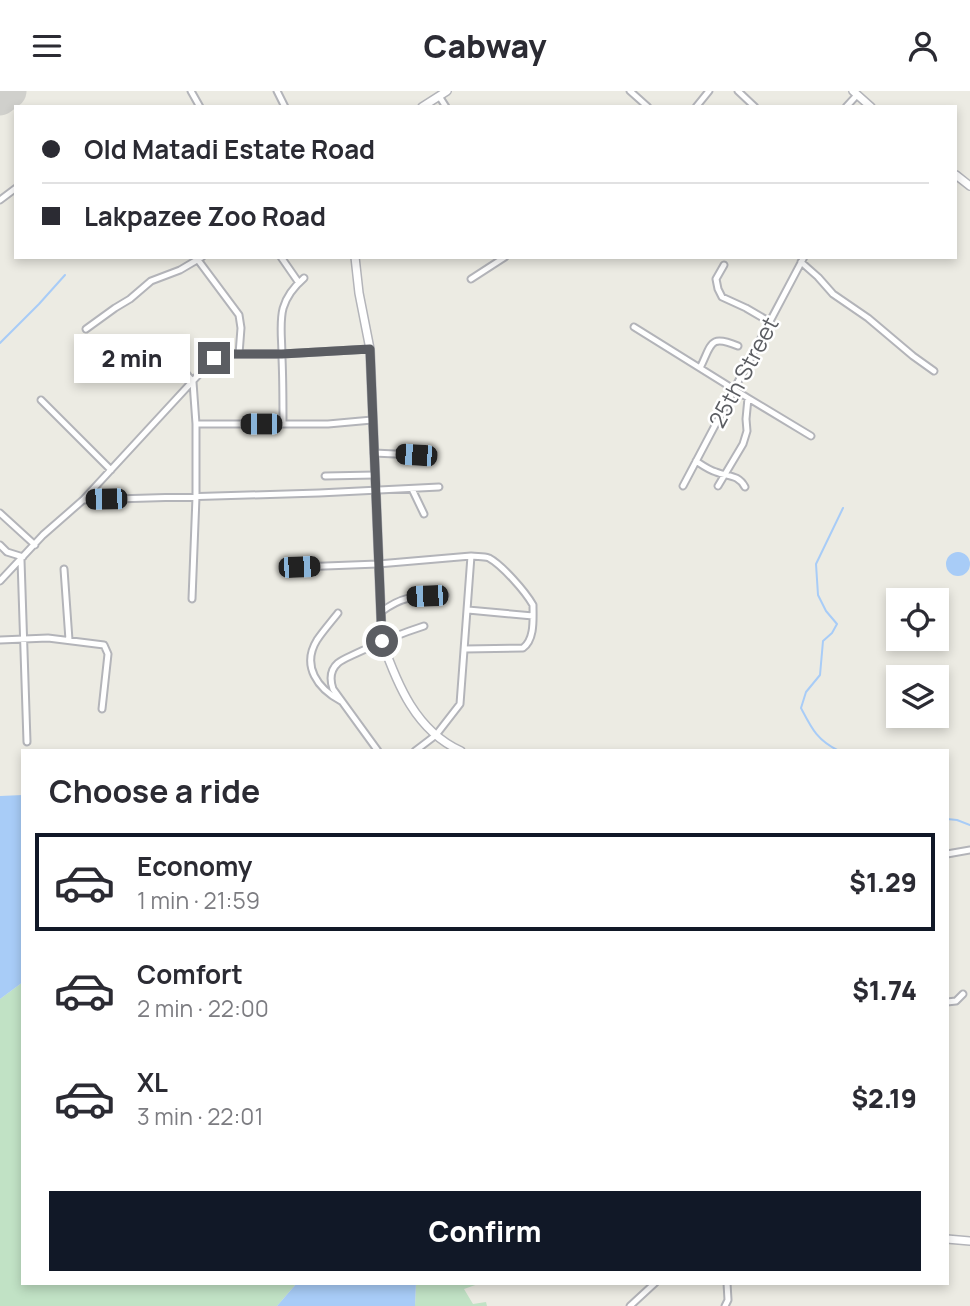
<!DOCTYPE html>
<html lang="en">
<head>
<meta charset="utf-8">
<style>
  body { margin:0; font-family:Manrope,sans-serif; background:#f2f2f3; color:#2b2b33; height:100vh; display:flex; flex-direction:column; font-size:26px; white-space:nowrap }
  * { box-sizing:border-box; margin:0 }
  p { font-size:23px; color:#7c7c81 }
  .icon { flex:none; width:38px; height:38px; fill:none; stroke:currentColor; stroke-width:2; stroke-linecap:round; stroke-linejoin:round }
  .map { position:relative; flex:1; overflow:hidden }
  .side { position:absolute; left:21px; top:658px; width:928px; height:536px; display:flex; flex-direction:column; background:#fff; border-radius:0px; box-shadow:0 4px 10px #0003 }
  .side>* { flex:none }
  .banner { position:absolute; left:14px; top:14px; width:943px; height:154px; border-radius:0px; box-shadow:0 4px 10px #0003; display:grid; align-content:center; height:154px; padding:0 28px; background:#fff }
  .tools { position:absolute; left:886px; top:497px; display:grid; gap:14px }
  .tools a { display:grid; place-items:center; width:63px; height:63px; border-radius:0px; background:#fff; box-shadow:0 4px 10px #0003; font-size:35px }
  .end { position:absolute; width:32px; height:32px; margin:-16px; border:9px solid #5b5d62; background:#fff; box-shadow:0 0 0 4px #fff }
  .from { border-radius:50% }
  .bubble { position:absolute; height:49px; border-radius:0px; background:#fff; box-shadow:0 4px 10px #0003; font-size:23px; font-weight:800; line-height:49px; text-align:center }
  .car { position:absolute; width:21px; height:42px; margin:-21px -10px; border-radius:9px; box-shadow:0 0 5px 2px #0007; background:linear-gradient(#222 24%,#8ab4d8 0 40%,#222 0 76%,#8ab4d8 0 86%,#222 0) }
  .banner b { display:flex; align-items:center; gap:24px; height:66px; font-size:26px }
  .banner b+b { border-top:2px solid #e1e1e2 }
  .banner i { width:18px; height:18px; background:#2b2b33 }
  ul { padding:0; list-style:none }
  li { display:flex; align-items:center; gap:21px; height:98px; margin:0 14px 10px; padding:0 14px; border:4px solid transparent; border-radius:0px }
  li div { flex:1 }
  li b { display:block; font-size:26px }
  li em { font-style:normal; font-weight:800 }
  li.selected { border-color:#111827 }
  li>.icon { width:63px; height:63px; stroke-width:1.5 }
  h2 { padding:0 28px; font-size:32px; line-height:84px }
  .action { display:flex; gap:14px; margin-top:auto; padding:14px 28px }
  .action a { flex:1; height:80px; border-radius:0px; background:#111827; color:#fff; font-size:28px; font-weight:800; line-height:80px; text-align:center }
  header { display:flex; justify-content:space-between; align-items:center; height:91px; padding:0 28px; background:#fff; font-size:32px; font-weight:800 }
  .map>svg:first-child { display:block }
  .green { fill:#c1e2c5 }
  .water { fill:#a8ccf7 }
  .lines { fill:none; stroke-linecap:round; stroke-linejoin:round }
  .stream { stroke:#a8ccf7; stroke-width:2 }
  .runway { stroke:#d0d0cc; stroke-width:35 }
  .minor-casing { stroke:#b3b4b9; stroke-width:9 }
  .tertiary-casing { stroke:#b3b4b9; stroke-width:10 }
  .minor { stroke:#fff; stroke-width:5 }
  .tertiary { stroke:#fff; stroke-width:7 }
  .route { stroke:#5b5d62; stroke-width:9 }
  .labels { text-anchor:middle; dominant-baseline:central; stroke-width:5; stroke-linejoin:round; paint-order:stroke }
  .street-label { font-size:23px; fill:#5b5d62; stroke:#fff }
</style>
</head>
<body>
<header><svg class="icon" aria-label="menu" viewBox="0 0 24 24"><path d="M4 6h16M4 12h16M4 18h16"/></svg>Cabway<svg class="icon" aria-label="person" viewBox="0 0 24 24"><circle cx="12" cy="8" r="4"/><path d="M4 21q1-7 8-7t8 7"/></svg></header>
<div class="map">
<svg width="970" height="1215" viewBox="0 0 970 1215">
  <rect width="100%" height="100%" fill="#ecebe3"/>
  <path class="green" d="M23,891V1192H297L277,1215H0V908Z
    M416,1192H481L464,1198L473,1213L486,1211L487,1215H415Z"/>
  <path class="water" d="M946 473a12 12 0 1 1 24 0a12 12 0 1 1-24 0Z
    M23,704V891L0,908V705Z
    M297,1192H416L415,1215H277Z"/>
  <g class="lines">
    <path class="stream" d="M0,252L39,213L65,184
      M839,660C817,649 812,638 801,617L806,601L820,584L823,550L832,542L837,533L826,520L818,504L816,473L843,417
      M947,728L957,729L970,734"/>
    <path class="runway" d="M0,7L9,0"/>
    <defs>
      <path id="minor" d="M191,0L200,16
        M277,0L285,16
        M630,0L648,16
        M738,0L755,16
        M439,5L446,16
        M696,16L709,0
        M846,16L857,4
        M0,109L16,97
        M281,166L299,192
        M198,169L239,224L241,237L239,263
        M801,171L818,186L833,203L868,227L913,265L934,280
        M724,174L716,188L718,198L722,206L746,217L770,231
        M471,188L505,166
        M634,236L748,307L811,345
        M86,238L115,217L130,208L151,190L180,179L202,166
        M165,256L193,291L196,333H328L372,329
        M700,277C712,253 709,243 738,255
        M41,309L111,379
        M283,333C283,311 283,289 282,267C282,233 274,213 304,187
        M374,362L416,364
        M696,370C702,374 709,379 716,381C728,386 738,383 745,396
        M325,385L375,384
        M683,395L804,166
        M718,395L743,353L747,340L746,328L748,307
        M412,398L424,423
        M83,409L319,402L439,396
        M0,422L35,454
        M0,454L7,461L23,466
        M21,469L27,651
        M299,476L378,473L471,465
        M64,478L69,549
        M0,490L43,444L83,409L214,267L225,263H282L370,258
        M192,508L196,406V333
        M468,519L533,525
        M381,521C403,504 418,505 445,504
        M338,522C331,531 323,540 317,549C301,575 318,598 341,610
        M0,549L48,547L104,554L108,563L102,618
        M378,660L333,598C330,589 330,579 338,572C343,568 351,565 357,562C380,551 399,543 424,535
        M415,660L436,644L460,613L471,465C477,466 483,465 489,467C502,474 525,500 533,514C533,528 535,548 523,557L465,558
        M947,763L970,759
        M947,911L956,910L963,903
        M630,1215L655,1192
        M725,1215L728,1209L727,1192"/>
      <path id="tertiary" d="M853,0L871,16
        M422,16L447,0
        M956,84L970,95
        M355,166L359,202L370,258L382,550C397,593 416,640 461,660
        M947,1148L970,1150"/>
    </defs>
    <use href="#minor" class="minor-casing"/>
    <use href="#tertiary" class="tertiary-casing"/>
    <use href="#minor" class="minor"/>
    <use href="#tertiary" class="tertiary"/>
  </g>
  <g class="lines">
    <path class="route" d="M214,267L225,263H282L370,258L382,550"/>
  </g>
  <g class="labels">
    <g class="street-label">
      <text transform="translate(743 281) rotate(-62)">25th Street</text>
    </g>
  </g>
</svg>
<div class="tools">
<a><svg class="icon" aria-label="locate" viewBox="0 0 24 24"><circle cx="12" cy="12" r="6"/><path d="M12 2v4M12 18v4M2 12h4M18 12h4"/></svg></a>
<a><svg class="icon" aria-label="layers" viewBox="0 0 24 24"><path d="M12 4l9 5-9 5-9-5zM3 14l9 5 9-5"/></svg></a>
</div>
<i class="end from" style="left:382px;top:550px"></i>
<i class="end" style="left:214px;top:267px"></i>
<div class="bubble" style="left:74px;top:243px;width:116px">2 min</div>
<i class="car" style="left:261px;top:333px;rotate:270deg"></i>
<i class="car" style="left:416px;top:364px;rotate:274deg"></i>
<i class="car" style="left:106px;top:408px;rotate:269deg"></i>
<i class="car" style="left:299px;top:476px;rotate:88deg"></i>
<i class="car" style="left:427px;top:505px;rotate:268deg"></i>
<div class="banner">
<b><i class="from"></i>Old Matadi Estate Road</b>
<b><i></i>Lakpazee Zoo Road</b>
</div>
<section class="side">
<h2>Choose a ride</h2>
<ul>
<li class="selected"><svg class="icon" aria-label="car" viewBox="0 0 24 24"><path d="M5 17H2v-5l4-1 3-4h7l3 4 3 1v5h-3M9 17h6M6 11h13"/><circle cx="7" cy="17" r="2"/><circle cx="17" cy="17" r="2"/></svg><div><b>Economy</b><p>1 min · 21:59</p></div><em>$1.29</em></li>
<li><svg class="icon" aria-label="car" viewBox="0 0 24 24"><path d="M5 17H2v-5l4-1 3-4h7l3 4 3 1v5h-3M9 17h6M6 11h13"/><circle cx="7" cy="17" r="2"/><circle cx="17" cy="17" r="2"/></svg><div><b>Comfort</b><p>2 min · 22:00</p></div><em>$1.74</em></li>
<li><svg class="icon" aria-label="car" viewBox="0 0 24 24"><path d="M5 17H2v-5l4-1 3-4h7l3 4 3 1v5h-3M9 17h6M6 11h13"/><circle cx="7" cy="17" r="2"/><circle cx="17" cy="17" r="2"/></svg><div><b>XL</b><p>3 min · 22:01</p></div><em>$2.19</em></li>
</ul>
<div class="action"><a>Confirm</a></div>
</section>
</div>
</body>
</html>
